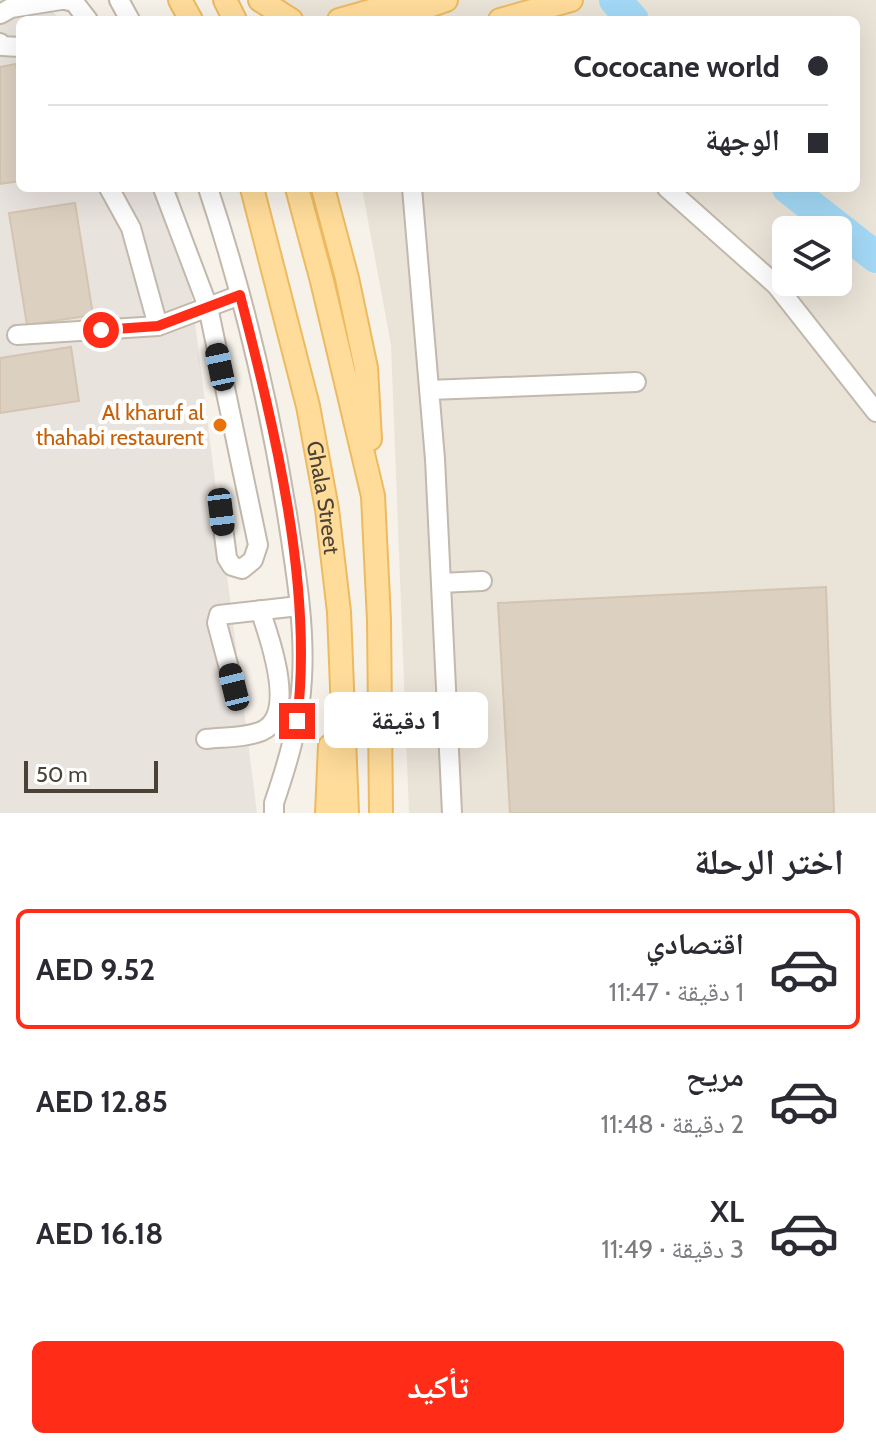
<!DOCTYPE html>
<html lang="ar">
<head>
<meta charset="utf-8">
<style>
  body { margin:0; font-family:Cabin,"Noto Naskh Arabic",sans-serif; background:#f7f7f7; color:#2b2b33; direction:rtl; height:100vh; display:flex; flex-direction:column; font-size:30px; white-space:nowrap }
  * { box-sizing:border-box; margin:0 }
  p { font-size:26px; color:#7c7c81 }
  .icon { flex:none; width:44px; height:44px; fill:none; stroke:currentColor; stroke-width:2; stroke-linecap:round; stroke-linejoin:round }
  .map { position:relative; height:813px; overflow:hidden; direction:ltr }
  .panel { display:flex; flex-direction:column; background:#fff; flex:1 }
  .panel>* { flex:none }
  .guide { position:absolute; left:16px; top:16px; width:844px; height:176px; border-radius:12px; box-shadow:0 8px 32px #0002; direction:rtl; display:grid; align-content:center; height:176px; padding:0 32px; background:#fff }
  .fabs { position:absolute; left:772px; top:216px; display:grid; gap:16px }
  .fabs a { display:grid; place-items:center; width:80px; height:80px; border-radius:12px; background:#fff; box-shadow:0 8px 32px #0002; font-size:40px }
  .scale { position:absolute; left:24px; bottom:20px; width:134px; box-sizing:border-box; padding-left:8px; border:4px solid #4b4237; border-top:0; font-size:22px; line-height:28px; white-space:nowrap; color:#4b4237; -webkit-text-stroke:6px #fff; paint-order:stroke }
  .end { position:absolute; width:36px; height:36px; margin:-18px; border:10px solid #ff2d18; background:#fff; box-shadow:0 0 0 4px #fff }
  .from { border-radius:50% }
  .bubble { position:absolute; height:56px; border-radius:12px; background:#fff; box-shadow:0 8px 32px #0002; font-size:26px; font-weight:800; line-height:56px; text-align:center; direction:rtl }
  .car { position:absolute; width:24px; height:48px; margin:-24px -12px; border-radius:10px; box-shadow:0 0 6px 2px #0007; background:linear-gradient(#222 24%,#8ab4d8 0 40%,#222 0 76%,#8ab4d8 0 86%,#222 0) }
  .guide b { display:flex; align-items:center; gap:28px; height:76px; font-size:30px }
  .guide b+b { border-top:2px solid #e1e1e2 }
  .guide i { width:20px; height:20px; background:#2b2b33 }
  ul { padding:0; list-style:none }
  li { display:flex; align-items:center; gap:24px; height:120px; margin:0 16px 12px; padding:0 16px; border:4px solid transparent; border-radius:12px }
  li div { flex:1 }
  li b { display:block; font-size:30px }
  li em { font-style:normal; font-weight:800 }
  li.active { border-color:#ff2d18 }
  li>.icon { width:72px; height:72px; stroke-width:1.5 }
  h2 { padding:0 32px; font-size:36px; line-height:96px }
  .action { display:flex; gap:16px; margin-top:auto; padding:16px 32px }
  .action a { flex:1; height:92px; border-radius:12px; background:#ff2d18; color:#fff; font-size:32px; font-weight:800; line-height:92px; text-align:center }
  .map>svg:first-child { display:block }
  .residential { fill:#eae3d8; fill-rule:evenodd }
  .industrial { fill:#e9e3de }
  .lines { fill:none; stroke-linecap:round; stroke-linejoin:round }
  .river { stroke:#a3d9f6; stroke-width:32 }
  .building { fill:#dcd0c1; stroke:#d4c4b1; stroke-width:2 }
  .minor-casing { stroke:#c2b9ac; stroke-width:22 }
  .major-casing { stroke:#edba61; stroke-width:26 }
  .minor { stroke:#fff; stroke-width:18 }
  .major { stroke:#ffdc9a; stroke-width:22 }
  .route { stroke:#ff2d18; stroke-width:10 }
  .food-dot { fill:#e8710a; stroke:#fff; stroke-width:3 }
  .labels { text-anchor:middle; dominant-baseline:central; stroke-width:8; stroke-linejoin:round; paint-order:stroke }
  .food-label { font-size:22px; fill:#c56008; stroke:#fff; text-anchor:end }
  .street-label { font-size:22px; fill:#4b4237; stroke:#fff }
</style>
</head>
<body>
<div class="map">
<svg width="876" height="813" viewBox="0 0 876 813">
  <rect width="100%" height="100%" fill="#f6f2ea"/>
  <path class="residential" d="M275,0H876V813H409L391,345L362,188H856V20H285ZM786,230H838V282H786Z"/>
  <path class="industrial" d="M0,0H44L60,20H20V188H178L257,813H0Z"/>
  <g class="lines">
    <path class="river" d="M615,0L633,20
      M788,188L876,257"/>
  </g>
  <path class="building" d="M16,64L20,86V181L0,184V67Z
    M75,203L93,315L27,325L9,213Z
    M71,347L79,401L0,413V358Z
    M826,587L834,813H510L498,603Z"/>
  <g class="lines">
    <defs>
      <path id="minor" d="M65,0L74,2L88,20
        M119,0L130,20
        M0,14L11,8L61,0
        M0,43L2,46L20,47
        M109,188L131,228L158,326
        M163,188L208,307L258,545L253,560L242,569L232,566L227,558L221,512
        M208,188C244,296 270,407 288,520C296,572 305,626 302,678C300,722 288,762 274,803V813
        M412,188L435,459L452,813
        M667,188L776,285L876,412
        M17,335L158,326L240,295
        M429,390L636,382
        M441,583L482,581
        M234,687L217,623L219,615L299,606
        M206,739C224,737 245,738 262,731C298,715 269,636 260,610"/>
      <g id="major">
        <path d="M180,0L191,20"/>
        <path d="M225,0L235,20"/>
        <path d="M260,0L291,20"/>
        <path d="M398,17L446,0"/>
        <path d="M339,20L410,0"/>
        <path d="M500,20L571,0"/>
        <path id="s1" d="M252,188L308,406L327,509L339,612L347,813"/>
        <path d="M297,188L322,281L373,496L379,620L381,813"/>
        <path d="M323,188L347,278L366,368L370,439"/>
        <path d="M327,813L330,746"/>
      </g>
    </defs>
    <use href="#minor" class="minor-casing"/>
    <use href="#major" class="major-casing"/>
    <use href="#minor" class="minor"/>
    <use href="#major" class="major"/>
  </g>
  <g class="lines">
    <path class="route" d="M101,330L158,326L240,295C274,427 314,586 297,721"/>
  </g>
  <circle class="food-dot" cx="220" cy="425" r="8"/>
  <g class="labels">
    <g class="food-label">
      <text x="204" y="412">Al kharuf al<tspan x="204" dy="25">thahabi restaurent</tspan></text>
    </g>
    <g class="street-label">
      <text stroke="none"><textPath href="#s1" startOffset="318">Ghala Street</textPath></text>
    </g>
  </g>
</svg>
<div class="fabs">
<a><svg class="icon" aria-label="layers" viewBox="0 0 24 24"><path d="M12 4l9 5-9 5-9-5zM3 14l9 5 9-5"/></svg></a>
</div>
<div class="scale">50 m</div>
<i class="end from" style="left:101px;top:330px"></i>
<i class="end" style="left:297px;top:721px"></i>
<div class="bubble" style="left:324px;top:692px;width:164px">1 دقيقة</div>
<i class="car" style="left:220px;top:367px;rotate:348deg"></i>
<i class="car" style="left:221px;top:512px;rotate:173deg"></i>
<i class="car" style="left:234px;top:687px;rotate:346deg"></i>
<div class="guide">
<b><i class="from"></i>Cococane world</b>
<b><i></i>الوجهة</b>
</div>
</div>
<section class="panel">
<h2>اختر الرحلة</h2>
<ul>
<li class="active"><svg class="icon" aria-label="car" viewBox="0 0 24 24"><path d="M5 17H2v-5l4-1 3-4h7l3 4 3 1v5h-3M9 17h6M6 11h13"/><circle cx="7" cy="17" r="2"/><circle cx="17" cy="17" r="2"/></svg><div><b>اقتصادي</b><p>1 دقيقة · 11:47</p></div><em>AED 9.52</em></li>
<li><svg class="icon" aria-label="car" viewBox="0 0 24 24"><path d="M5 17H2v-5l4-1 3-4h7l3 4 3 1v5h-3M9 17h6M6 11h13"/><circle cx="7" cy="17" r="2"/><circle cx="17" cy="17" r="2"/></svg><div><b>مريح</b><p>2 دقيقة · 11:48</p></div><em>AED 12.85</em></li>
<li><svg class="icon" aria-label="car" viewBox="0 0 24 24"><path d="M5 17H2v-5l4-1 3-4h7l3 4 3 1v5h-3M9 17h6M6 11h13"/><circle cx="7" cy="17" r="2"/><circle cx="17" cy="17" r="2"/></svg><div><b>XL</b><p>3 دقيقة · 11:49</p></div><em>AED 16.18</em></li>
</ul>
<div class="action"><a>تأكيد</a></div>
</section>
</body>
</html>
